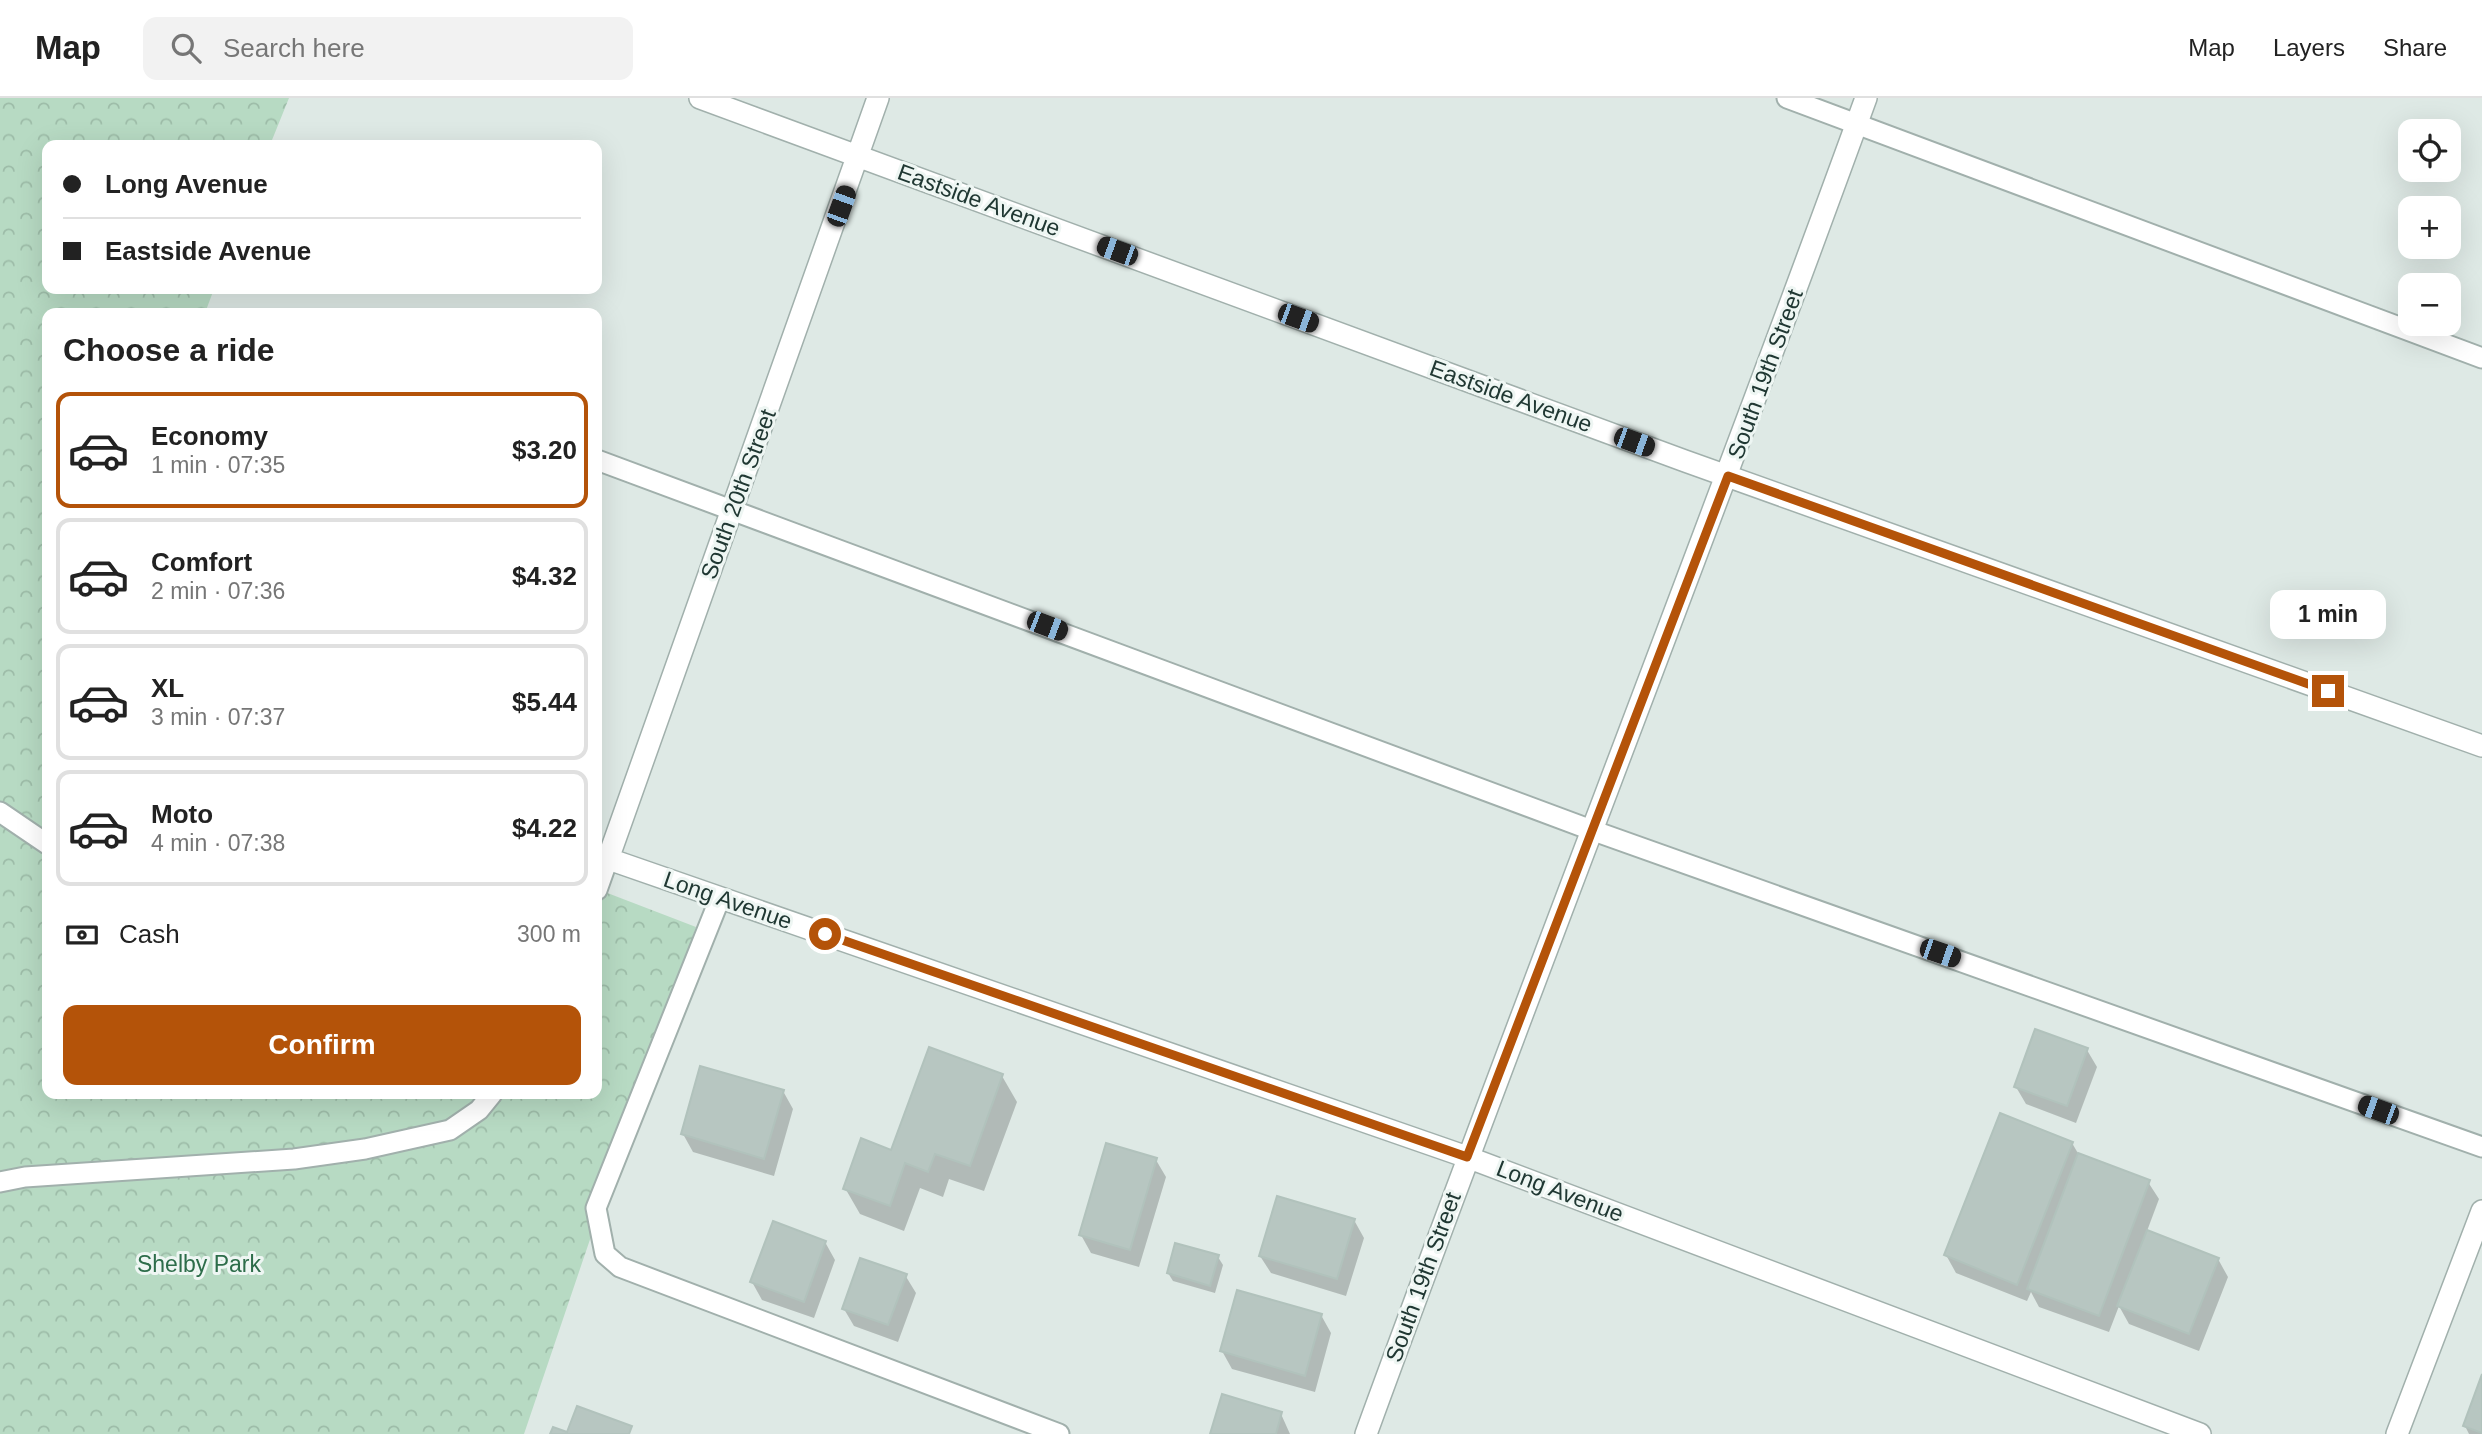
<!DOCTYPE html>
<html lang="en">
<head>
<meta charset="utf-8">
<style>
  body { margin:0; font-family:Arial,sans-serif; background:#f2f2f2; color:#222; height:100vh; display:flex; flex-direction:column; font-size:26px; white-space:nowrap }
  * { box-sizing:border-box; margin:0 }
  p { font-size:23px; color:#767676 }
  .icon { flex:none; width:38px; height:38px; fill:none; stroke:currentColor; stroke-width:2; stroke-linecap:round; stroke-linejoin:round }
  .map { position:relative; flex:1; overflow:hidden }
  .sheet { position:absolute; left:42px; top:210px; width:560px; height:791px; display:flex; flex-direction:column; background:#fff; border-radius:14px; box-shadow:0 7px 28px #0002 }
  .sheet>* { flex:none }
  .banner { position:absolute; left:42px; top:42px; width:560px; height:154px; border-radius:14px; box-shadow:0 7px 28px #0002; display:grid; align-content:center; height:154px; padding:0 21px; background:#fff }
  .controls { position:absolute; left:2398px; top:21px; display:grid; gap:14px }
  .controls a { display:grid; place-items:center; width:63px; height:63px; border-radius:14px; background:#fff; box-shadow:0 7px 28px #0002; font-size:35px }
  .end { position:absolute; width:32px; height:32px; margin:-16px; border:9px solid #b45309; background:#fff; box-shadow:0 0 0 4px #fff }
  .from { border-radius:50% }
  .bubble { position:absolute; height:49px; border-radius:14px; background:#fff; box-shadow:0 7px 28px #0002; font-size:23px; font-weight:800; line-height:49px; text-align:center }
  .car { position:absolute; width:21px; height:42px; margin:-21px -10px; border-radius:9px; box-shadow:0 0 5px 2px #0007; background:linear-gradient(#222 24%,#8ab4d8 0 40%,#222 0 76%,#8ab4d8 0 86%,#222 0) }
  .banner b { display:flex; align-items:center; gap:24px; height:66px; font-size:26px }
  .banner b+b { border-top:2px solid #e0e0e0 }
  .banner i { width:18px; height:18px; background:#222 }
  ul { padding:0; list-style:none }
  li { display:flex; align-items:center; gap:21px; height:116px; margin:0 14px 10px; padding:0 7px; border:4px solid #e0e0e0; border-radius:14px }
  li div { flex:1 }
  li b { display:block; font-size:26px }
  li em { font-style:normal; font-weight:800 }
  li.current { border-color:#b45309 }
  li>.icon { width:63px; height:63px; stroke-width:1.5 }
  h2 { padding:0 21px; font-size:32px; line-height:84px }
  .pay { display:flex; align-items:center; gap:18px; height:77px; padding:0 21px; font-size:26px }
  .pay p { margin-inline-start:auto }
  .cta { display:flex; gap:14px; margin-top:auto; padding:14px 21px }
  .cta a { flex:1; height:80px; border-radius:14px; background:#b45309; color:#fff; font-size:28px; font-weight:800; line-height:80px; text-align:center }
  header { display:flex; align-items:center; gap:42px; box-sizing:border-box; height:98px; padding:0 35px; background:#fff; border-bottom:2px solid #e0e0e0 }
  header strong { font-size:33px }
  nav { display:flex; gap:38px; margin-inline-start:auto; font-size:24px }
  .search { width:490px; height:63px; background:#f2f2f2; display:flex; align-items:center; gap:18px; box-sizing:border-box; padding:0 24px; border-radius:14px; color:#767676; font-size:26px }
  .map>svg:first-child { display:block }
  .park { fill:url(#park-crowns) }
  .shadow { fill:#0003 }
  .building { fill:#b7c6c1; stroke:#b1c2bc; stroke-width:2 }
  .lines { fill:none; stroke-linecap:round; stroke-linejoin:round }
  .lane-casing { stroke:#a1b0ac; stroke-width:23 }
  .street-casing { stroke:#a1b0ac; stroke-width:24 }
  .lane { stroke:#fff; stroke-width:19 }
  .street { stroke:#fff; stroke-width:21 }
  .route { stroke:#b45309; stroke-width:9 }
  .labels { text-anchor:middle; dominant-baseline:central; stroke-width:6; stroke-linejoin:round; paint-order:stroke }
  .street-label { font-size:23px; fill:#203833; stroke:#eef6f3 }
  .park-label { font-size:23px; fill:#2d6d4a; stroke:#eef6f3 }
</style>
</head>
<body>
<header>
<strong>Map</strong>
<div class="search"><svg class="icon" aria-label="search" viewBox="0 0 24 24"><circle cx="10" cy="10" r="6"/><path d="M15 15l6 6"/></svg>Search here</div>
<nav><a>Map</a><a>Layers</a><a>Share</a></nav>
</header>
<div class="map">
<svg width="2482" height="1336" viewBox="0 0 2482 1336">
  <defs>
    <pattern id="park-crowns" width="20" height="18" patternUnits="userSpaceOnUse" patternTransform="scale(1.75)"><rect width="20" height="18" fill="#b7dac3"/><path d="M2 6a3 3 0 1 1 6 0M12 15a3 3 0 1 1 6 0" fill="none" stroke="#9dbca8"/></pattern>
  </defs>
  <rect width="100%" height="100%" fill="#dee9e5"/>
  <path class="park" d="M0,0H289L270,47H47V191H214L205,215H47V996H597V791L696,829L524,1336H0Z"/>
  <path class="shadow" d="M2087,952L2097,969L2076,1025L2026,1006L2016,989Z
    M1002,978L1017,1004L984,1093L949,1081L943,1099L920,1090L904,1133L860,1116L845,1090Z
    M783,993L793,1011L774,1078L693,1054L683,1036Z
    M2072,1045L2079,1057L2148,1084L2159,1101L2147,1133L2218,1161L2228,1179L2199,1253L2129,1226L2119,1208L2109,1234L2039,1209L2031,1194L2027,1203L1956,1175L1946,1157Z
    M1156,1062L1166,1079L1139,1169L1091,1155L1081,1137Z
    M1354,1122L1364,1140L1346,1198L1271,1175L1260,1158Z
    M825,1144L835,1162L814,1220L762,1202L752,1184Z
    M1218,1159L1223,1167L1215,1195L1173,1183L1168,1175Z
    M905,1177L916,1195L898,1244L854,1228L844,1211Z
    M1321,1217L1331,1235L1315,1294L1232,1271L1222,1253Z
    M2482,1281V1336H2469L2465,1328Z
    M1281,1316L1290,1336H1212Z"/>
  <path class="building" d="M2035,931L2088,950L2067,1008L2014,989Z
    M929,949L1003,976L970,1068L935,1056L928,1074L905,1065L890,1108L843,1091L861,1040L891,1052Z
    M700,968L784,992L764,1061L681,1036Z
    M2000,1015L2073,1044L2017,1187L1944,1157Z
    M1106,1045L1157,1060L1130,1152L1079,1137Z
    M2078,1055L2150,1082L2099,1218L2027,1191Z
    M1277,1098L1355,1121L1337,1181L1259,1158Z
    M773,1123L826,1143L804,1204L750,1184Z
    M2147,1132L2219,1160L2189,1236L2117,1208Z
    M1175,1145L1219,1157L1210,1188L1167,1175Z
    M860,1160L907,1176L888,1227L842,1211Z
    M1237,1192L1322,1216L1305,1278L1220,1253Z
    M2482,1276V1335L2463,1328Z
    M1222,1296L1282,1314L1276,1336H1210Z
    M577,1308L632,1328L629,1336H550L553,1329L567,1334Z"/>
  <g class="lines">
    <defs>
      <path id="lane" d="M1787,0L2482,260
        M597,362L1594,733L2482,1049
        M0,714L47,746
        M597,792L608,761
        M720,800L596,1110L605,1156L620,1169L1059,1336
        M0,1084L25,1079L294,1061L365,1051L450,1032L479,1012L492,996"/>
      <path id="street" d="M700,0L1685,363L2482,648
        M597,757L1467,1059L2200,1336
        M608,761L878,0
        M1366,1336C1529,889 1704,447 1866,0
        M2397,1336L2482,1113"/>
    </defs>
    <use href="#lane" class="lane-casing"/>
    <use href="#street" class="street-casing"/>
    <use href="#lane" class="lane"/>
    <use href="#street" class="street"/>
  </g>
  <g class="lines">
    <path class="route" d="M825,836L1467,1059L1728,378L2328,593"/>
  </g>
  <g class="labels">
    <g class="street-label">
      <text transform="translate(979 102) rotate(20)">Eastside Avenue</text>
      <text transform="translate(1765 276) rotate(-70)">South 19th Street</text>
      <text transform="translate(1511 298) rotate(20)">Eastside Avenue</text>
      <text transform="translate(738 396) rotate(-70)">South 20th Street</text>
      <text transform="translate(728 802) rotate(19)">Long Avenue</text>
      <text transform="translate(1560 1093) rotate(21)">Long Avenue</text>
      <text transform="translate(1423 1179) rotate(-70)">South 19th Street</text>
    </g>
    <g class="park-label">
      <text x="199" y="1166">Shelby Park</text>
    </g>
  </g>
</svg>
<div class="controls">
<a><svg class="icon" aria-label="locate" viewBox="0 0 24 24"><circle cx="12" cy="12" r="6"/><path d="M12 2v4M12 18v4M2 12h4M18 12h4"/></svg></a>
<a>+</a>
<a>−</a>
</div>
<i class="end from" style="left:825px;top:836px"></i>
<i class="end" style="left:2328px;top:593px"></i>
<div class="bubble" style="left:2270px;top:492px;width:116px">1 min</div>
<i class="car" style="left:841px;top:108px;rotate:20deg"></i>
<i class="car" style="left:1117px;top:153px;rotate:290deg"></i>
<i class="car" style="left:1298px;top:220px;rotate:110deg"></i>
<i class="car" style="left:1634px;top:344px;rotate:110deg"></i>
<i class="car" style="left:1047px;top:528px;rotate:111deg"></i>
<i class="car" style="left:1940px;top:855px;rotate:109deg"></i>
<i class="car" style="left:2378px;top:1012px;rotate:290deg"></i>
<div class="banner">
<b><i class="from"></i>Long Avenue</b>
<b><i></i>Eastside Avenue</b>
</div>
<section class="sheet">
<h2>Choose a ride</h2>
<ul>
<li class="current"><svg class="icon" aria-label="car" viewBox="0 0 24 24"><path d="M5 17H2v-5l4-1 3-4h7l3 4 3 1v5h-3M9 17h6M6 11h13"/><circle cx="7" cy="17" r="2"/><circle cx="17" cy="17" r="2"/></svg><div><b>Economy</b><p>1 min · 07:35</p></div><em>$3.20</em></li>
<li><svg class="icon" aria-label="car" viewBox="0 0 24 24"><path d="M5 17H2v-5l4-1 3-4h7l3 4 3 1v5h-3M9 17h6M6 11h13"/><circle cx="7" cy="17" r="2"/><circle cx="17" cy="17" r="2"/></svg><div><b>Comfort</b><p>2 min · 07:36</p></div><em>$4.32</em></li>
<li><svg class="icon" aria-label="car" viewBox="0 0 24 24"><path d="M5 17H2v-5l4-1 3-4h7l3 4 3 1v5h-3M9 17h6M6 11h13"/><circle cx="7" cy="17" r="2"/><circle cx="17" cy="17" r="2"/></svg><div><b>XL</b><p>3 min · 07:37</p></div><em>$5.44</em></li>
<li><svg class="icon" aria-label="car" viewBox="0 0 24 24"><path d="M5 17H2v-5l4-1 3-4h7l3 4 3 1v5h-3M9 17h6M6 11h13"/><circle cx="7" cy="17" r="2"/><circle cx="17" cy="17" r="2"/></svg><div><b>Moto</b><p>4 min · 07:38</p></div><em>$4.22</em></li>
</ul>
<div class="pay"><svg class="icon" aria-label="cash" viewBox="0 0 24 24"><path d="M3 7h18v10H3z"/><circle cx="12" cy="12" r="2"/></svg>Cash<p>300 m</p></div>
<div class="cta"><a>Confirm</a></div>
</section>
</div>
</body>
</html>
